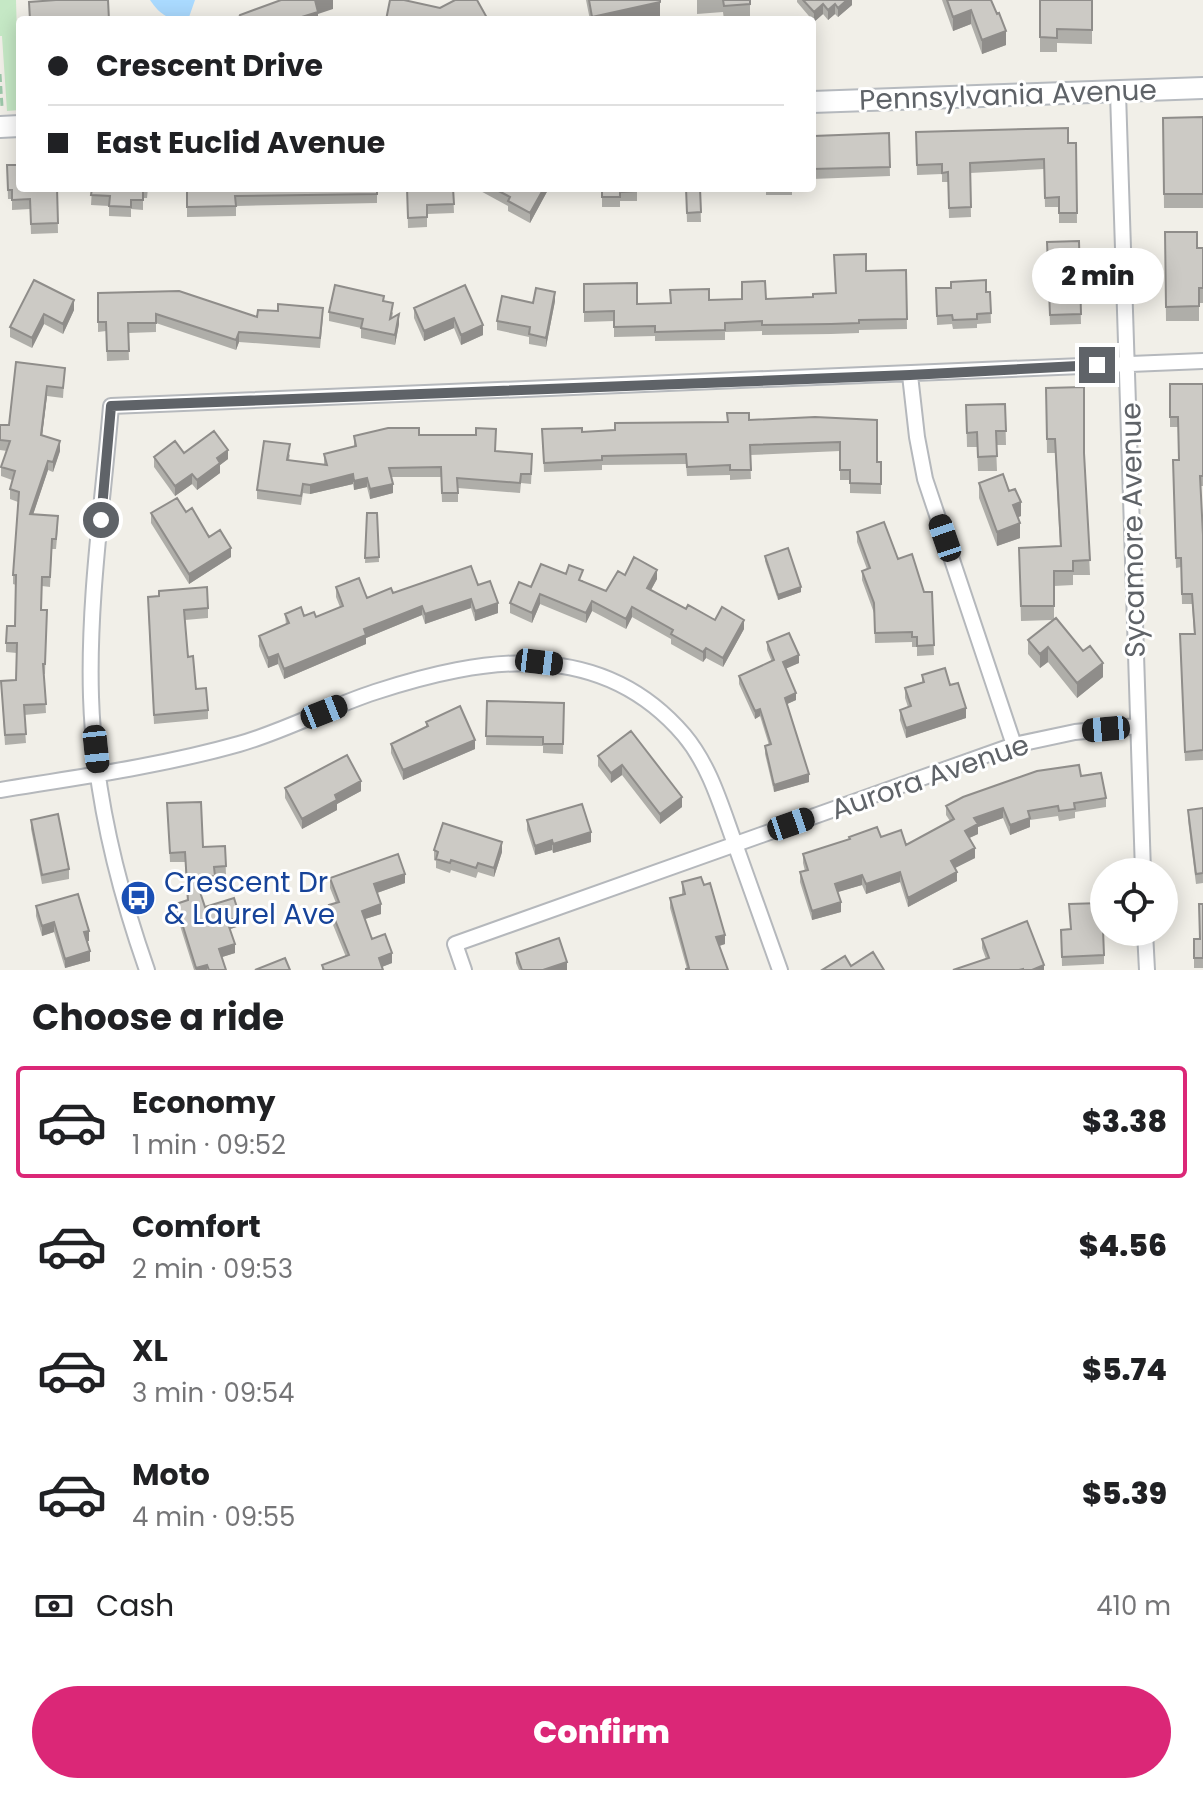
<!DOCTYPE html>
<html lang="en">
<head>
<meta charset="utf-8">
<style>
  body { margin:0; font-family:Poppins,sans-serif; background:#f2f2f2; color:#202124; height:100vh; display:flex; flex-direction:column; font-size:30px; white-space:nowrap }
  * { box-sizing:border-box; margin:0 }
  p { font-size:26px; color:#757577 }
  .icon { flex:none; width:44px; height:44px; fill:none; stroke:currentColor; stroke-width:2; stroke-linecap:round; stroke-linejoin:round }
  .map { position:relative; height:970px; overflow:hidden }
  .panel { display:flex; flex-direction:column; background:#fff; flex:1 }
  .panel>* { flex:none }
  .top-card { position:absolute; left:16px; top:16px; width:800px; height:176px; border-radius:8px; box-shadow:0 4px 20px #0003; display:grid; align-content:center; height:176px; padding:0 32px; background:#fff }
  .controls { position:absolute; left:1090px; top:858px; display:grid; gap:16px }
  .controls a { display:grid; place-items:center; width:88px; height:88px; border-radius:50%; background:#fff; box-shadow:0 4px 20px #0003; font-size:40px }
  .end { position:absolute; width:36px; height:36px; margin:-18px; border:10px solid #5f6368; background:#fff; box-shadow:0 0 0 4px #fff }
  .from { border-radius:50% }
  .bubble { position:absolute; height:56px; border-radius:28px; background:#fff; box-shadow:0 4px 20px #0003; font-size:26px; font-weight:800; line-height:56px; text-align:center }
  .car { position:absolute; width:24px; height:48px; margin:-24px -12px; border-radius:10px; box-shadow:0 0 6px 2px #0007; background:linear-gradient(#222 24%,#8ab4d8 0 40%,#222 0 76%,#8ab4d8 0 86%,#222 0) }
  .top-card b { display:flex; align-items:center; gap:28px; height:76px; font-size:30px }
  .top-card b+b { border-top:2px solid #e0e0e0 }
  .top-card i { width:20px; height:20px; background:#202124 }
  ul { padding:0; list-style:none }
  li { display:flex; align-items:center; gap:24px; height:112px; margin:0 16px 12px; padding:0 16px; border:4px solid transparent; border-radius:8px }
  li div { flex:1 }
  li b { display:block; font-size:30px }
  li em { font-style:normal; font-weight:800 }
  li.active { border-color:#db2777 }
  li>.icon { width:72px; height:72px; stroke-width:1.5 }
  h2 { padding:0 32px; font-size:36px; line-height:96px }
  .pay { display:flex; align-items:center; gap:20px; height:88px; padding:0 32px; font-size:30px }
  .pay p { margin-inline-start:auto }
  .primary-button { display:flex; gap:16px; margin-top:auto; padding:16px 32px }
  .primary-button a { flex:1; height:92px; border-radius:48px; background:#db2777; color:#fff; font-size:32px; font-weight:800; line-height:92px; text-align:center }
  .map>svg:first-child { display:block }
  .green { fill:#c5e8c5 }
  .water { fill:#aadaff }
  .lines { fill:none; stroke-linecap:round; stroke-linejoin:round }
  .street-casing { stroke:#b5b8bc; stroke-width:18 }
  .secondary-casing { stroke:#b6babf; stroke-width:24 }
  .path { stroke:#9cc7a9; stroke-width:3; stroke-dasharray:8 4; stroke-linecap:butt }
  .street { stroke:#fff; stroke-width:14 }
  .secondary { stroke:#fff; stroke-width:20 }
  .wall { fill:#afaea9 }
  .shaded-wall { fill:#8f8d8a }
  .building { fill:#cccac5; stroke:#8f8d8a; stroke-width:2 }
  .route { stroke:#5f6368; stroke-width:10 }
  .labels { text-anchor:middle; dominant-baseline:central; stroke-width:6; stroke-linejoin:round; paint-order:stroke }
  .street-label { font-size:28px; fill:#5f6368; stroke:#fff }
  .transit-label { font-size:28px; fill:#164399; stroke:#fff; text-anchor:start }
</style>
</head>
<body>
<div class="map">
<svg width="1203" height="970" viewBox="0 0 1203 970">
  <rect width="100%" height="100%" fill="#f1efe8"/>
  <path class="green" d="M0,0H16L19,110L7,111L2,36H0Z"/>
  <path class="water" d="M150,0H195L188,20C169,20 161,16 150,0Z"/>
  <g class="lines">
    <defs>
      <path id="street" d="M1118,93L1143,872
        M910,375L917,437L925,479L1014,745
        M0,790C80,777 161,766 239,744C285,731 329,707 375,692C483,657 600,637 684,735C710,766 721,806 735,844C750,886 765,928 780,970
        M1145,932L1147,970
        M147,970C116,882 94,791 91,697C88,600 103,502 111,406L1203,361
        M464,970L455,944L1014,745L1075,732L1137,726"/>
      <path id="secondary" d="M812,102L1203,88
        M0,127L20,126"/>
    </defs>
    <use href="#street" class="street-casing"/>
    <use href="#secondary" class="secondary-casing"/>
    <path class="path" d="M0,74L2,107"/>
    <use href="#street" class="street"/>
    <use href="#secondary" class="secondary"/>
  </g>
  <path class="wall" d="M586,0H660V17L646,20H590Z
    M697,0H750V19L724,20L723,12L697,14Z
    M797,0H852V5L838,17L835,14L828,20L823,14L814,22L797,2Z
    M942,0H991L997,14L1006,45L982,54L971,24L953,31Z
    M1040,0H1092V44L1057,43V52H1040Z
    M1203,117V208H1164L1163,118Z
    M916,132L1076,143L1077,223H1059V207H1045L1044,169L970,173L971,217L949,218L948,182H942V174L917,175Z
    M889,133L890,176L812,179V145Z
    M7,165L20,188H57L58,233L31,234L30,209L12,210V199H8Z
    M92,188H148L147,198H143V210L131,209V217L109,216V206L91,205Z
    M187,188H377V203L236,206V216L187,217Z
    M407,188H453L454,213L427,214V227L408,228Z
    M475,188H549L530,223L508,211V206Z
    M580,188H637V201H620V207H602V192H580Z
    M679,188H700L701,222H687L686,192H679Z
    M766,188H792V195H766Z
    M1165,232L1197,248H1203V303H1199V321H1166Z
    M1079,241L1081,324L1050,325L1047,242Z
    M906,270L907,329L859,330V333L831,334L762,335V331L725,332V340L655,341V336L614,337V321L584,322V284L637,304L670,303L709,300L813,297L835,293L866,271Z
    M465,285L483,335L461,345L454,328L424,341L414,318V308Z
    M936,288L990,292L991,323L977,324V328L953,329L952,324L937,325Z
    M98,293L257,317H323L320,348L239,342L236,350L156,323V332L128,333L129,360L107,361L106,331L98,332Z
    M74,300V310L63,334L44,324L32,348L10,337V327Z
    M384,301L393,313L392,318L399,324L395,345L361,338V328L329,321V312Z
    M555,301L546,347L529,344V337L497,330V321L533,303Z
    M65,368L63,398L47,396L42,435L60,451L53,472L48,470L33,514L58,526L56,549H52L50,587L42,586L41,610H47L45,674H44L46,713L24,715L26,743L5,745L1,681L16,680L17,653L6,652V643L15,626L16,585L13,584V575L18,502L10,499V489L12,480L1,476V467L7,451L0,450V425H9Z
    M1170,384H1203V486H1200L1203,535V760L1185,761L1180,644L1194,634L1192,604H1182L1181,567L1176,568L1173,460H1179L1178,427H1170Z
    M1046,388L1084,453L1090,575H1073V585L1054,586V619L1103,677L1077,698L1048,662L1040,668L1028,654V640L1052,620L1021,621L1019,548L1060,546L1055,453H1047Z
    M1005,404L1006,445H996L997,471H978L977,447H967L966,405Z
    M815,417L877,462H881V494L850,493V480H840V451L750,455L751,479L730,480V475L687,476L686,464L602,465V470L544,472L542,429L582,432L749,420Z
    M419,435L496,439L495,451L532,463L531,484L521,483L520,493L458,488V502H442L441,477H391L393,493L370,499L367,487L354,490L353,484L310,494L303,493L301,505L257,499V490L290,454L289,460L324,465V454L354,446V436Z
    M184,453L228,459L220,465V473L197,490L192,484L175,496L154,467V457Z
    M979,483L1021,516L1018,517L1020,538L997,546L979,498Z
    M186,512L231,557L189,584L151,523V513Z
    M367,513H377L379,562L365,563Z
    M857,532L898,559L924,592H932L934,655L917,656V647H912V642L875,643L874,613L862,580V571L867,569L857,542Z
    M765,556L801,592L778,600L765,561Z
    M625,575L657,579L651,590L686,609L744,629L723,667L706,658L703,662L671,644V639L632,617L626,629L592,611L586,623L540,604L532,623L510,613V603L531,587L583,580V582L606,591Z
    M478,585L498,613L475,621L471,608L425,624L422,615L366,638V644L284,679L278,664L268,668L259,646V636L286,625L285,614L316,617L340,607L336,597V587L367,598L393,593Z
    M148,607L208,608V618L185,620L188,657L196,689L208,710V719L154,724Z
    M767,642L799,663L785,668L796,700L787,704L809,782L774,792L765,754V746L769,745L760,716L755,719L739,684V676L772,662L767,650Z
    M922,675L966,718L906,738L900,720V710L908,707L905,698V688L922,683Z
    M487,701L564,703L563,754L543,753V746L486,745Z
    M426,722L475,749L403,780L391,753V744L426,727Z
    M631,731L682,807L660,824L622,775L611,783L598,766V756Z
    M1081,776L1106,798V807L1075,812V818L1059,821L1058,816L1030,820V827L1010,835L1003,818L978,827V834L969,838L975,858L955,868L957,881L908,907L900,882L866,894L862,885L837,892L841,912L812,920L800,882V872L805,871L803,863V854L849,840V837H881L906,845L950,821L946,815V806Z
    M285,788L361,791L337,804V810L302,829L285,798Z
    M167,803L203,847L225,846L226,876H215V885L198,886L205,907L240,926L230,929L235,953L222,957L226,970H194L176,913V904L187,901L185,862H170Z
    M1203,808V883L1196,884L1188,820V810Z
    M31,820L69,869V879L42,884L31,829Z
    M527,820L591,842L553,853L552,850L535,855L527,830Z
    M434,850L502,852L494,877L478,872L476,878L451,870L450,873L436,868V861L434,860Z
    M330,878L405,883L377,893L381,914L365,919L372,939L392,963L382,967L383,970H322V965L346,957L329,915V905L336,903L330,888Z
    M682,882L725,944L719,946L687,969L670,908V898L682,895Z
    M1203,904V968H1194V939H1199Z
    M36,906L89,941H87L90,961L65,968L54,932L42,936L36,916Z
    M1070,929L1104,955V964L1062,966L1061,930Z
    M982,939L1044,970L986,959L982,948Z
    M516,953L567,970H519L516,963Z"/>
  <path class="shaded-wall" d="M315,0H333V9L318,14V20H292Z
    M847,0H852V5L838,17V8Z
    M660,2V17L646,20H592V17Z
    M823,4V14L814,22V12Z
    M835,4V14L828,20V10Z
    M971,10V24L953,31V17Z
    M1006,31V45L982,54V40Z
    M544,188H549L530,223V213Z
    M555,292V301L546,347V338Z
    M74,300V310L63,334V324Z
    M44,314V324L32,348V338Z
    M399,314V324L395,345V335Z
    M454,318V328L424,341V331Z
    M483,325V335L461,345V335Z
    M239,332V342L236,350V340Z
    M47,386V396L41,445V435Z
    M60,441V451L53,472V462Z
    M228,450V459L220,465V473L197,490V480L217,458Z
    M48,461V470L30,524V514Z
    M192,474V484L175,496V486Z
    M353,474V484L310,494V485Z
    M367,478V487L354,490V481Z
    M393,484V493L370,499V489Z
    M1021,502V516L1013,519V505Z
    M1020,523V538L997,546V532Z
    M231,548V557L189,584V574Z
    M657,570V579L647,597V588Z
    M801,587V592L778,600V595Z
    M540,594V604L532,623V613Z
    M471,599V608L425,624V614Z
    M592,601V611L586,623V613Z
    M498,603V613L475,621V611Z
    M422,606V615L366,638V644L284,679V669L364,629Z
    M632,607V617L626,629V619Z
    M744,620V629L723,667V658Z
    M1048,647V662L1040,668V654Z
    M706,648V658L703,662V652Z
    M278,654V664L268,668V658Z
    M799,655V663L783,670V662Z
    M1103,663V677L1077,698V683Z
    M796,693V700L785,705V698Z
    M966,708V718L906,738V728Z
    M760,709V716L755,719V711Z
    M475,740V749L403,780V770Z
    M622,765V775L611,783V773Z
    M809,774V782L774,792V785Z
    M361,781V791L337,804V810L302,829V819L335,795Z
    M682,797V807L660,824V814Z
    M1003,808V818L978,827V834L965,840V831L974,818Z
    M1030,818V827L1010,835V825Z
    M591,832V842L553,853V844Z
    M552,840V850L535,855V846Z
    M502,842V852L494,877V868Z
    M975,848V858L951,870V861Z
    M900,872V882L866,894V884Z
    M957,872V881L908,907V898Z
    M405,874V883L374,894V884Z
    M862,875V885L835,893V884Z
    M841,902V912L812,920V911Z
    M381,904V914L362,920V911Z
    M240,917V926L227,930V921Z
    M54,922V932L42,936V926Z
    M89,931V941L84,942V932Z
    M725,935V944L716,947V937Z
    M235,944V953L219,958V949Z
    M90,951V961L65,968V959Z
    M392,953V963L379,968V958Z
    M567,962V970H543Z
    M207,965V970H196V968Z
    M1044,965V970H1032Z"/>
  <path class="building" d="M56,0H108L109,20H30L29,2Z
    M281,0H316H315L318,12L292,20H238L240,15Z
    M390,0H404L440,8L455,0H477L486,16L479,20H386Z
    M589,0H660V2L592,17Z
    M723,0H750V4L724,6Z
    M803,0H847L838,8L835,4L828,10L823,4L814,12Z
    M947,0H991L997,14L999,13L1006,31L982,40L971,10L953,17Z
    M1040,0H1092V30L1057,29V38L1040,37Z
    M1203,117V194H1164L1163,118Z
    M1068,128V143H1076L1077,213H1059V197L1045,198L1044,159L970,163L971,207L949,208L948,172L942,173V164L917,165L916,132Z
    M889,133L890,167L812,169V145H814V136Z
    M7,165H20V188H57L58,223L31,224L30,199L12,200V190H8Z
    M92,188H143V200H131V207L109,206L110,196L91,195Z
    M187,188H377V194L235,196L236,206L187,207Z
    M407,188H453L454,204L427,205V217L408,218Z
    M493,188H544L530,213L508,201L510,197Z
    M602,188H637V191L620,192V197H602Z
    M686,188H700L701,212L687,213Z
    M1165,232H1197V248H1203V288H1199V306L1166,307Z
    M1079,241L1081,314L1050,315L1047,242Z
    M866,254V271L906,270L907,319L859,320V323L831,324L762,325V321L725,323V330L655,332V326L614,327V311L584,312V284L637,283V304L671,303L670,290L709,289V300L742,299V282L765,281L766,299L813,297V294L836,293L834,255Z
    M34,280L74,300L63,324L44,314L32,338L10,327Z
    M986,280V292H990L991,313L977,314V319L953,320L952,315L937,316L936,288H951V282Z
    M335,285L384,296L383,301L393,303L390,319L399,314L395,335L361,328L363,319L329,312Z
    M465,285L483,325L461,335L454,318L424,331L414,308Z
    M536,288L555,292L546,338L529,334L530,327L497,321L502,296L533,303Z
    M179,291L257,317L258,310L278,311V304L323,308L320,338L239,332L236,340L156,314V323H128L129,351H107L106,322H98V293Z
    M16,362L65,368L63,388L47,386L41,435L60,441L53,462L48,461L30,514L58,516L56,539H52L50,577H42L41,610H47L45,664H43L46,704L24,705L26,734L5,735L1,681L16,680L17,643H6L7,626H15L16,575H13L19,492L10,489L15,471L1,467L10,441L0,440V425H9Z
    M1170,384H1203V476H1200L1203,535V750L1185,752L1180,634H1195L1192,594H1182L1181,558H1176L1173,460H1179L1178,417H1170Z
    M1084,387V453L1090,560L1073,561V571H1054V606H1021L1019,548L1061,546L1055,439H1047L1046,388Z
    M1005,404L1006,431H996L997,456L978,457L977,432L967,433L966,405Z
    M727,413H749V420L815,417L877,420V462H881V484L850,483V470H840V442L750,445L751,470H730V465L687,467L686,454L602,456V460L544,463L542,429L582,428V432L615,430V423L728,422Z
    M388,428H419V435H476V428L496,429L495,451L532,454L531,474H521L520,483L457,478L458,493H442L441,467L389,468L393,484L370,489L367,478L354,481L353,474L310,485L303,484L301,496L257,490L264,441L290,444L287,460L327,465L324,454L356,446L354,436Z
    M214,431L228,450L217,458L220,463L197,480L192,474L175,486L154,457L175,441L184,453Z
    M1003,474L1009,491L1015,489L1021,502L1013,505L1020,523L997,532L979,483Z
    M177,498L186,512L192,508L209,537L220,530L231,548L189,574L151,513Z
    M367,513H377L379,557L365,558Z
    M884,522L898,559L912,554L924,592H932L934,645L917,646V637H912V632L875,633L874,603L862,571L870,568L857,532Z
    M788,548L801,587L778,595L765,556Z
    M634,557L657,570L647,588L686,609L688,605L715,620L722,607L744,620L723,658L706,648L703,652L671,634L673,630L632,607L626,619L592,601L586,613L540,594L532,613L510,603L519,582L531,587L541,564L566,574L569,565L583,570L579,580L606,591L618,571L625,575Z
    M471,566L478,585L490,581L498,603L475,611L471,599L425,614L422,606L364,629L366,635L284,669L278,654L268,658L259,636L289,623L285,614L301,607L304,616L314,612L316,617L343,606L336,587L359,578L367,598L391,588L393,593Z
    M207,587L208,608L184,610L188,657L193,656L196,689L206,688L208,710L154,715L148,597L159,596V591Z
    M1056,618L1083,651L1090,646L1103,663L1077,683L1048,647L1040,654L1028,640Z
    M789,633L799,655L783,662L796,693L785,698L809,774L774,785L765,746L771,744L760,709L755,711L739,676L774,660L767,642Z
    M945,668L950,685L958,683L966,708L906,728L900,710L911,706L905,688L924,682L922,675Z
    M487,701L564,703L563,744H543V737L486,736Z
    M460,706L475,740L403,770L391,744L428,726L426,722Z
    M631,731L682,797L660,814L622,765L611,773L598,756Z
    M347,755L361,781L335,795L337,800L302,819L285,788Z
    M1079,765L1081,776L1101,773L1106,798L1074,803L1075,809L1059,811L1058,806L1028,811L1030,818L1010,825L1003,808L974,818L978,824L965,831L975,848L951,861L957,872L908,898L900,872L866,884L862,875L835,884L841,902L812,911L800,872L808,870L803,854L850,839L849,837L877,827L881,837L901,830L906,845L954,819L946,806L963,797L1037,771Z
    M201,802L203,847L225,846L226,866L214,867L215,876L195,877L205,907L234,898L240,917L227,921L235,944L219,949L226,970H209L207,965L196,968L176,904L188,900L185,852L170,853L167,803Z
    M582,804L591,832L553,844L552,840L535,846L527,820Z
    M1203,808V873L1196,874L1188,810Z
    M58,814L69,869L42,875L31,820Z
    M443,823L502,842L494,868L478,863L476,868L451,860L450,863L436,859L438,852L434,850Z
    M398,854L405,874L374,884L381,904L362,911L372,939L385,934L392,953L379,958L383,970H324L322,965L349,955L329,905L339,902L330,878Z
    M701,877L704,885L710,883L725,935L716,937L728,970H686V969L689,968L670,898L685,894L682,882Z
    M78,894L89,931L84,932L90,951L65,959L54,922L42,926L36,906Z
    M1102,903L1104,955L1062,957L1061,930L1071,929L1069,904Z
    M1199,904H1203V958H1194V939H1200Z
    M1027,921L1044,965L1032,970H1023V969L1019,970H953L989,958L982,939Z
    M559,938L567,962L543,970H522L516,953Z
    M873,952L884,970H822L845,956L851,966Z
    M285,958L290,970H255Z"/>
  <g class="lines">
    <path class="route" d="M101,520L111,406L910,375L1097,365"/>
  </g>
  <defs>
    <symbol id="bus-disc" viewBox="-11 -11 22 22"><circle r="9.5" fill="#1a4fb4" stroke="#fff"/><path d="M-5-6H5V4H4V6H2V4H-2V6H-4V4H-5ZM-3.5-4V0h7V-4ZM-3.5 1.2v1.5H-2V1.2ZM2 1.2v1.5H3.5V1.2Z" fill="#fff"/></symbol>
  </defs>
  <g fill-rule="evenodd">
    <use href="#bus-disc" x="118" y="878" width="40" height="40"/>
  </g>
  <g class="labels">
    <g class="street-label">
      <text transform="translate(1008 95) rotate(-2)">Pennsylvania Avenue</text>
      <text transform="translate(1133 530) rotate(-91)">Sycamore Avenue</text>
      <text transform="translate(930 777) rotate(-19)">Aurora Avenue</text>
    </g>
    <g class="transit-label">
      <text x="164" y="882">Crescent Dr<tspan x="164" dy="32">&amp; Laurel Ave</tspan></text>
    </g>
  </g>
</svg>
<div class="controls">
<a><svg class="icon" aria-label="locate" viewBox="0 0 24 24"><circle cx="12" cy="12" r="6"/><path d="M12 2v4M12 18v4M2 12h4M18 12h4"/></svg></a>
</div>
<i class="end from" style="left:101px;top:520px"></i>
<i class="end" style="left:1097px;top:365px"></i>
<div class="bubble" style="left:1032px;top:248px;width:132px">2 min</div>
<i class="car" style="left:945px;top:538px;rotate:341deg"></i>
<i class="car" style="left:539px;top:662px;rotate:97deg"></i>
<i class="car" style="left:324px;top:712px;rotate:68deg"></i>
<i class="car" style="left:1106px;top:729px;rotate:265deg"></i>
<i class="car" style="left:96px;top:749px;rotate:174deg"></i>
<i class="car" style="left:791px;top:824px;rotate:71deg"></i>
<div class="top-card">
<b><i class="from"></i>Crescent Drive</b>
<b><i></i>East Euclid Avenue</b>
</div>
</div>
<section class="panel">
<h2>Choose a ride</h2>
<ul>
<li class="active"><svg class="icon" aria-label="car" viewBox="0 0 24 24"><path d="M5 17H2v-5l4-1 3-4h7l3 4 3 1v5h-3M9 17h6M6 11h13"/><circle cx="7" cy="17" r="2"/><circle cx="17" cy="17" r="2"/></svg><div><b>Economy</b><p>1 min · 09:52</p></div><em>$3.38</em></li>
<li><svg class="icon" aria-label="car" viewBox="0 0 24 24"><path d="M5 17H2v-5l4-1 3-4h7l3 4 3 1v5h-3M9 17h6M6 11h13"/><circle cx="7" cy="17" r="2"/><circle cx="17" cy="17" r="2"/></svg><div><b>Comfort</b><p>2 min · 09:53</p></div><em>$4.56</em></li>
<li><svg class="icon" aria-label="car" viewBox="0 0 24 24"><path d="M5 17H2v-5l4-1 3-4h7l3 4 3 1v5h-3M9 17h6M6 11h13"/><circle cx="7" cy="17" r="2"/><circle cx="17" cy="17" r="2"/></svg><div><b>XL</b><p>3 min · 09:54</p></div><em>$5.74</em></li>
<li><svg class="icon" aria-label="car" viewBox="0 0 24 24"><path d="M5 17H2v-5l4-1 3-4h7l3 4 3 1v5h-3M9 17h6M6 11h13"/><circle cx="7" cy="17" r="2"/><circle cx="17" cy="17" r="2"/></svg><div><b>Moto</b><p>4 min · 09:55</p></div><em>$5.39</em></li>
</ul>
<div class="pay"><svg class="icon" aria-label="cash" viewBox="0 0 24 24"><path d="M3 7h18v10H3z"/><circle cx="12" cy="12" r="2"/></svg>Cash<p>410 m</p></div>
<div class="primary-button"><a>Confirm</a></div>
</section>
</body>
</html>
